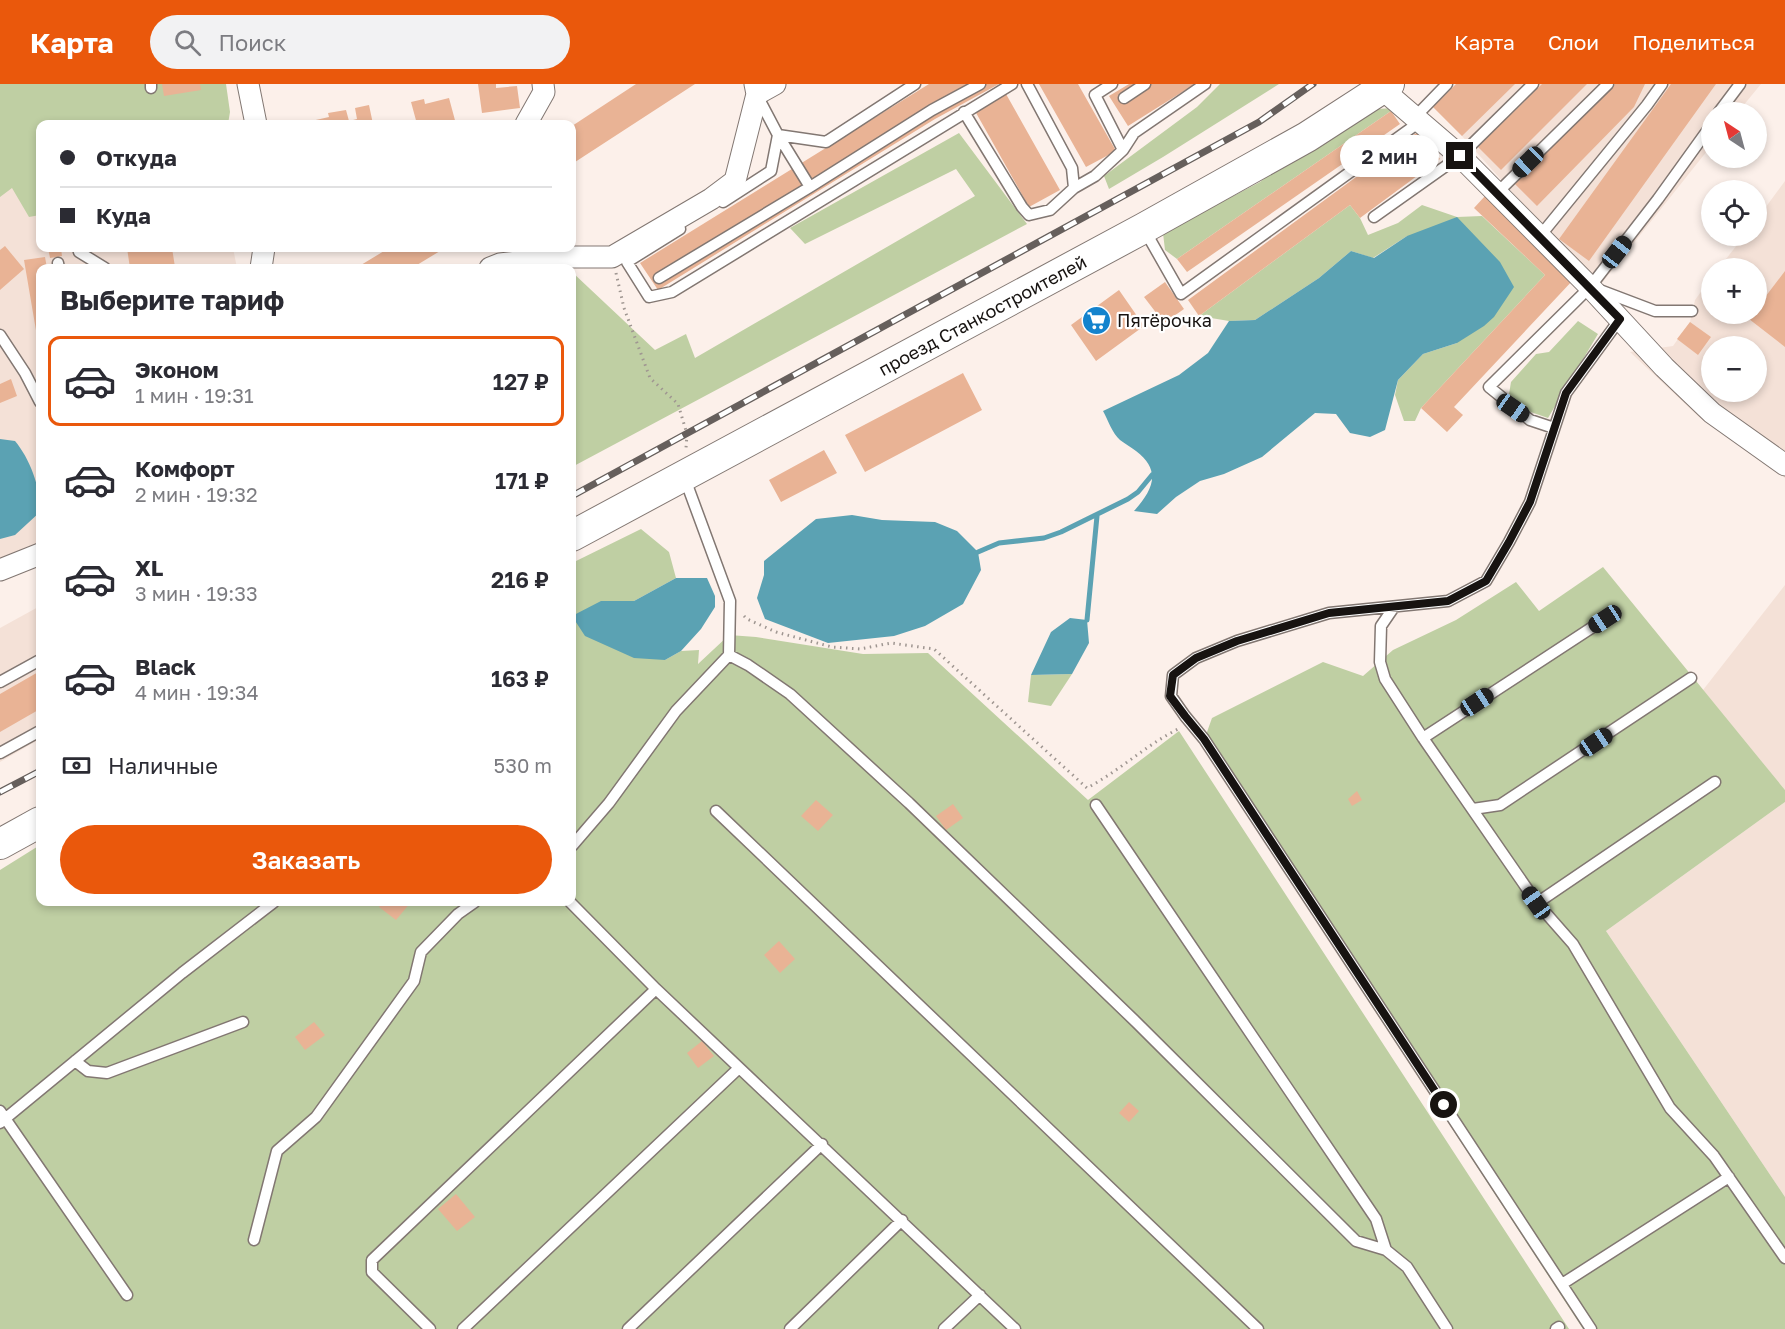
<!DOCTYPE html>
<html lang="ru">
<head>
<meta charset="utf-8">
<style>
  body { margin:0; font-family:"Golos Text",sans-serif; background:#f2f2f3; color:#2b2b33; height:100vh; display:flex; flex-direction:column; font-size:22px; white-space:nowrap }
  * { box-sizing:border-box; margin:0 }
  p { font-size:20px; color:#7c7c81 }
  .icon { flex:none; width:33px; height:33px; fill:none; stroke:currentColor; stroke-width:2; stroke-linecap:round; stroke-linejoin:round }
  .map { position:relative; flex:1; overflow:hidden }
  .sheet { position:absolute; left:36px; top:180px; width:540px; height:642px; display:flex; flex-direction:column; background:#fff; border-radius:12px; box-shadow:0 3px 9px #0003 }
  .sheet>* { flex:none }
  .top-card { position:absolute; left:36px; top:36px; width:540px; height:132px; border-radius:12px; box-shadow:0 3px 9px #0003; display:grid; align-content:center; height:132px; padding:0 24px; background:#fff }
  .needle { width:39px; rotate:324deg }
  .tools { position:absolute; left:1701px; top:18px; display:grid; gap:12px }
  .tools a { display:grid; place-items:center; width:66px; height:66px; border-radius:50%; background:#fff; box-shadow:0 3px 9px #0003; font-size:30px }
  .end { position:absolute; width:27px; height:27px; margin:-14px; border:8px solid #171311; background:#fff; box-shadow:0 0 0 3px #fff }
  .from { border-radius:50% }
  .bubble { position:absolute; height:42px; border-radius:21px; background:#fff; box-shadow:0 3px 9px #0003; font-size:20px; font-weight:600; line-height:42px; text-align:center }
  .car { position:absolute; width:18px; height:36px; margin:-18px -9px; border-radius:8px; box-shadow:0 0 4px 2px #0007; background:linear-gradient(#222 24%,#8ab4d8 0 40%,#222 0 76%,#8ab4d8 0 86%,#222 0) }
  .top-card b { display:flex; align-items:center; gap:21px; height:57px; font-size:22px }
  .top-card b+b { border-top:2px solid #e1e1e2 }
  .top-card i { width:15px; height:15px; background:#2b2b33 }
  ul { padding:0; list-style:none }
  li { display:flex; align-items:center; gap:18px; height:90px; margin:0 12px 9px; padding:0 12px; border:3px solid transparent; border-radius:12px }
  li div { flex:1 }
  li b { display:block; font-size:22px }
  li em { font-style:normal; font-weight:600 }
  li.selected { border-color:#ea580c }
  li>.icon { width:54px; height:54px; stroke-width:1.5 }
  h2 { padding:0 24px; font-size:27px; line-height:72px }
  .pay { display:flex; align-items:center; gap:15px; height:66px; padding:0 24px; font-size:22px }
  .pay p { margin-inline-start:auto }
  .action { display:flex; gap:12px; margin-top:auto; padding:12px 24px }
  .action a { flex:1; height:69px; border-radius:36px; background:#ea580c; color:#fff; font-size:24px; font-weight:600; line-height:69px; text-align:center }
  header { display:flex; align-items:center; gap:36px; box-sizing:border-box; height:84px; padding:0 30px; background:#ea580c; color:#fff }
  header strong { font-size:28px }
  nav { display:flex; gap:33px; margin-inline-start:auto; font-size:21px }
  .search { width:420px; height:54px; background:#f2f2f3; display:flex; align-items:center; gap:15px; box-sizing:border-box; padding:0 21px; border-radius:33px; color:#7c7c81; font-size:22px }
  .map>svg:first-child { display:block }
  .built { fill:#f4e1d7; fill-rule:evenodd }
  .green { fill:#bfcfa3 }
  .water { fill:#5ba2b3 }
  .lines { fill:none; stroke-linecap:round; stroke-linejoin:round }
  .stream { stroke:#5ba2b3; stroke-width:5 }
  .building { fill:#e9b395 }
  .service-casing { stroke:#827772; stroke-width:13 }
  .minor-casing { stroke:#827772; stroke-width:23 }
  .secondary-casing { stroke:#827772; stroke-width:32 }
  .path { stroke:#9f9691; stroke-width:3; stroke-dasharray:1.5 4.5; stroke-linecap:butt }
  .service { stroke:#fff; stroke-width:10 }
  .minor { stroke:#fff; stroke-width:21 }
  .secondary { stroke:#fff; stroke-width:30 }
  .rail-casing { stroke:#665f5c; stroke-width:7 }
  .rail { stroke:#fff; stroke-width:4.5; stroke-dasharray:14; stroke-linecap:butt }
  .route { stroke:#171311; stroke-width:8 }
  .labels { text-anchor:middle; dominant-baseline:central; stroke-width:4.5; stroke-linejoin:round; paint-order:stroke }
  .street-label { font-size:18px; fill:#171311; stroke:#fff }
  .poi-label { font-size:18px; fill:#171311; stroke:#fff; text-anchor:start }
</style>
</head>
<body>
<header>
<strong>Карта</strong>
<div class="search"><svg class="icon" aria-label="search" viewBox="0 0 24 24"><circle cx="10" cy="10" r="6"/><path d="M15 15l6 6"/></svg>Поиск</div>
<nav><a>Карта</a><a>Слои</a><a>Поделиться</a></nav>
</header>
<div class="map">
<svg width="1785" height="1245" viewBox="0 0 1785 1245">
  <rect width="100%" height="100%" fill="#fcf0ea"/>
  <path class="built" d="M0,0L40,40V164H233L237,184H40V462L0,477Z
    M1456,0H1761L1738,28H1712L1711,62L1598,204L1462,52L1433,23Z
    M1785,97V394L1699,333L1630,268L1673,262L1690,238L1695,216L1711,194L1712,230H1756V184H1719L1744,152H1756L1757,135ZM1712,262H1756V308H1712Z
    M1785,501V706L1703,606Z
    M40,522V655L0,678V544Z
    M1785,718V1113L1606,847Z"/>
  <path class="green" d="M0,0H226L230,28L228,40H40V131L29,133L12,104L0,113Z
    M1220,0H1279L1163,73L1109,105L1104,92L1197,23Z
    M1392,24L1391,27L1177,175L1165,166L1163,149L1260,98L1290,74L1328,58L1344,43L1378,25Z
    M959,49L1027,140L572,383V188L655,266L686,250L695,274L975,112L956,85L805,160L790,144Z
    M1350,121L1360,134L1368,151L1398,139L1422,121L1457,133L1482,132L1545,191L1421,324L1415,337H1404L1395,311L1398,296L1423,270L1457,259L1407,152L1373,174L1351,167L1319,194L1255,236L1229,237L1199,232Z
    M1578,237L1598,250L1548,334L1525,326L1509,310L1511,298L1536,270L1549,268Z
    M641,445L669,468L676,494L634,517H601L665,576L681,567L699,566L698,580L729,551L756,553L863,570L928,569L1088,716L1179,647L1569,1245H0V786L40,761V818H572V479Z
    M1603,483L1785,706V718L1606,847L1785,1113V1245H1583L1202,662L1212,634L1323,578L1363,592L1393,566L1456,536L1516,498L1539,527Z
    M1072,590L1051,622L1028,618L1031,591Z"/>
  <path class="water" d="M1457,133L1500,178L1514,203L1494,233L1484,242L1457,259L1423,270L1398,296L1385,346L1370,353L1350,349L1336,330L1315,329L1262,373L1224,390L1200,397L1176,413L1157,430L1134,427C1153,406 1162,387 1136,367C1131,363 1125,360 1120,356C1112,349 1108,336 1103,327L1179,291L1208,269L1229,237L1255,236L1319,194L1351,167L1374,174L1407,152Z
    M0,355L15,357C30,375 41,404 40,428L15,451L0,455Z
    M852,431L882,436L935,438L957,447L978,468L981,486L963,520L925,542L894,552L828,559L765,535L757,514L764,491V477L816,435Z
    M676,494H707L715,512V523L701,545L681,567L665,576L634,574L585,552L572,532L601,517H634Z
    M1070,534L1087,536L1089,559L1072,590L1031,591L1051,548Z"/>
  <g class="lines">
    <path class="stream" d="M978,468L999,459L1044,454L1061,448L1128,415L1138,408L1152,391
      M1087,536L1097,432"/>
  </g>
  <path class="building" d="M162,0H200L201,6L164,12Z
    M478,0H496V4L517,2L520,24L482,29Z
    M636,0H695L572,80V42Z
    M929,0H999L935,35L658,206L640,179Z
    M1039,0H1078L1116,67L1086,83Z
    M1129,0H1195L1128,42L1109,12Z
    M1456,0H1515L1462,52L1433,23Z
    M1542,0H1587L1501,86L1478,63Z
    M1615,0H1645L1634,23L1537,122L1513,98Z
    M1671,0H1716L1589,177L1559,155Z
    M1006,10L1060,106L1029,123L975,27Z
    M449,14L456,40H417L411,18L424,15L425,20Z
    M369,21L373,40H298L329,33L328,29L346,26L349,37L357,35L355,24Z
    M1391,27L1400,40L1187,188L1177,175Z
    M1419,47L1440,75L1360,134L1350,121L1199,232L1188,216Z
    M1485,112L1574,195L1454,323L1463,331L1447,348L1421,324L1545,191L1474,124Z
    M5,162L24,185L0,206V166Z
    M48,164H61L62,172L50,174Z
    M127,164H172L175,183L130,184Z
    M389,164H445L412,184H356Z
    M45,173L47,184H40L39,264L24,176Z
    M1785,187V263L1749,235L1753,230H1756V225Z
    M1165,198L1184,225L1164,239L1144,213Z
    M1119,206L1144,242L1096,277L1071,241Z
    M1690,238L1711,253L1698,271L1677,255Z
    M963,289L982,326L865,388L845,351Z
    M11,295L17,312L0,319V300Z
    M824,366L837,389L781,418L769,396Z
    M40,587V625L0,648V610Z
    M1357,707L1362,716L1352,722L1348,715Z
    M816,716L833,731L818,747L801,732Z
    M953,720L963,734L946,746L936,732Z
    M383,818H411L396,836L379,823Z
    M779,857L795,875L780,889L764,871Z
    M314,938L325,951L305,966L295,953Z
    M702,957L714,972L698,984L687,969Z
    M1129,1018L1139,1027L1129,1038L1119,1029Z
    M456,1110L475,1133L457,1147L438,1125Z"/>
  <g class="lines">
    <defs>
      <path id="service" d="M151,0V4
        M1027,0L1072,84L1074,104L1095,92L1123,66
        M1112,0L1095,11L1123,66L1134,49L1205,0
        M758,13L778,51L810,103
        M1124,14L1145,0
        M964,28L1022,123L1029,131L1050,126L1074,104
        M1719,28L1740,0
        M1416,32L1447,0
        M1497,109L1608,0
        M723,118L771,87L778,51L826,58L915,0
        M1374,133L1460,72L1533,0
        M680,145L627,178L649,213L672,208L1012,0
        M1144,145L1181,210L1421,37
        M1540,152L1647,21L1662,0
        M78,164L79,168L105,184
        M58,179L59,184
        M659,194L810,103L932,26L980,0
        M1597,205L1655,227H1692
        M0,251L25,289L40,318
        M1554,344L1530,336L1489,303L1590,203L1658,115L1712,40
        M1394,523L1381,542L1380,578L1385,595L1423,654L1537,819L1573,860L1670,1024L1714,1072L1785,1174
        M729,571L748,581L790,610L909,719L1136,938L1356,1157L1386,1166L1407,1183L1447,1245
        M0,598L40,576
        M1423,654L1605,535
        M0,669L40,647
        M1096,721L1376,1135L1386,1166
        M1473,725L1500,721L1691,594
        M716,727L1258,1245
        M572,762L609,719L676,627L729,571L730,517L685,395
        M570,818L656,905L1015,1245
        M1537,819L1715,698
        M75,977L88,987L107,989L243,938
        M0,1027L127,1211
        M0,1039L182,889L274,818
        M254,1156L277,1067L316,1033L414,897L421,868L458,830L475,818
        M1562,1200L1729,1093
        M430,1245L372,1188V1176L656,905
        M463,1245L739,984
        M628,1245L822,1060
        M790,1245L902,1136
        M944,1245L980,1211
        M1556,1245L1559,1243
        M1591,1245L1204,655L1185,632L1171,612L1173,591L1196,574L1237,557L1329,529L1448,517L1486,497L1509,458L1530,418L1566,309L1620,235"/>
      <path id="minor" d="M248,0L256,40
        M1382,5L1460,72L1590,203L1664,283L1712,329L1785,381
        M757,10L775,0
        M526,40L544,8L543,0
        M261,184L264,164
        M490,184L500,180L561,173H612L711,115L735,97L757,10L755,0
        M0,486L40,470"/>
      <g id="secondary">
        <path id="s1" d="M572,452L1144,144L1307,53L1389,0"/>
        <path d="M0,760L40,738"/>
      </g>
    </defs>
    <use href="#service" class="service-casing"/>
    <use href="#minor" class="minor-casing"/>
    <use href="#secondary" class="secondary-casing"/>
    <path class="path" d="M616,189L624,224L650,294L678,320L687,350L686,364
      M744,532L747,535L776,548L832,563L860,565L891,559L934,565L1087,704C1119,687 1145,662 1178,645"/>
    <use href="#service" class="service"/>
    <use href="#minor" class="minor"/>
    <use href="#secondary" class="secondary"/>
    <defs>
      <path id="rail" d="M572,412L1259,38L1313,0
        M0,708L40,687"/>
    </defs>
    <use href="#rail" class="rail-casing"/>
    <use href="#rail" class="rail"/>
  </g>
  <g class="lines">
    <path class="route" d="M1444,1021L1204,655L1185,632L1170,612L1173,591L1196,574L1237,557L1329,529L1448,517L1486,497L1509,458L1530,418L1566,309L1620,235L1460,72"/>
  </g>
  <defs>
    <symbol id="supermarket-disc" viewBox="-11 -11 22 22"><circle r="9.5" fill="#1483cd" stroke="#fff"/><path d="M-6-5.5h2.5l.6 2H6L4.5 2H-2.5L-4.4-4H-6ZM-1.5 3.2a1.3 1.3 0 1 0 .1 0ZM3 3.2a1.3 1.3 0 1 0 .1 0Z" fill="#fff"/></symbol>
  </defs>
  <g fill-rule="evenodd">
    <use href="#supermarket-disc" x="1080" y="220" width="33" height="33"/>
  </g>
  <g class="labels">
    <g class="street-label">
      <text stroke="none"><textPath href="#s1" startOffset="466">проезд Станкостроителей</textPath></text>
    </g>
    <g class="poi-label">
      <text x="1117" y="236">Пятёрочка</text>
    </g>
  </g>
</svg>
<div class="tools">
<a><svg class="needle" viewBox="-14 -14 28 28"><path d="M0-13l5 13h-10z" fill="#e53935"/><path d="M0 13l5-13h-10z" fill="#7c7c81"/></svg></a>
<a><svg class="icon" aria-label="locate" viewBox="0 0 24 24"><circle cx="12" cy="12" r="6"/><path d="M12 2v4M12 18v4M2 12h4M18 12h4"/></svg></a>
<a>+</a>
<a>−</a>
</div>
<i class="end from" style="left:1444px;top:1021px"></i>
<i class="end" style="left:1460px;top:72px"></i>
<div class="bubble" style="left:1340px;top:51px;width:99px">2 мин</div>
<i class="car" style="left:1528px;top:78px;rotate:226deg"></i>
<i class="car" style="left:1617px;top:168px;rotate:38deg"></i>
<i class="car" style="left:1513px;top:324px;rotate:125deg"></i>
<i class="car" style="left:1605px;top:535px;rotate:237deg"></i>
<i class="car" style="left:1477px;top:618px;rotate:57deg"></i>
<i class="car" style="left:1596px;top:658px;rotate:56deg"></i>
<i class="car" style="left:1536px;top:819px;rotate:325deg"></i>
<div class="top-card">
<b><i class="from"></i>Откуда</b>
<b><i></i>Куда</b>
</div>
<section class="sheet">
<h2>Выберите тариф</h2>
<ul>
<li class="selected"><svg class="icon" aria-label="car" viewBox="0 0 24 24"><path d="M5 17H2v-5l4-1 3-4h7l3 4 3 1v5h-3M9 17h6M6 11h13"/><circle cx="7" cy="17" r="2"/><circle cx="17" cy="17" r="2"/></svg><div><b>Эконом</b><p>1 мин · 19:31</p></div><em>127 ₽</em></li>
<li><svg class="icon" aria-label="car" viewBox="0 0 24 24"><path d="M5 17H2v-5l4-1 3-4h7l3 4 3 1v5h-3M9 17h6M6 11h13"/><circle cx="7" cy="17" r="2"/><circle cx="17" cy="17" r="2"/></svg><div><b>Комфорт</b><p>2 мин · 19:32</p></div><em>171 ₽</em></li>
<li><svg class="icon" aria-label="car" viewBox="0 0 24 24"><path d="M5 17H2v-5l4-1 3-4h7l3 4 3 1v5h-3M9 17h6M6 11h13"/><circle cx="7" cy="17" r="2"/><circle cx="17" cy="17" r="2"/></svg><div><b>XL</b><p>3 мин · 19:33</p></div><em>216 ₽</em></li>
<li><svg class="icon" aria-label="car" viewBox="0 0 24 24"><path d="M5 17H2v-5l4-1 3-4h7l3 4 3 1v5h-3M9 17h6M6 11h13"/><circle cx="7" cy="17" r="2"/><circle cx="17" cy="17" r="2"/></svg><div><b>Black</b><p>4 мин · 19:34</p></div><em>163 ₽</em></li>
</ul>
<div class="pay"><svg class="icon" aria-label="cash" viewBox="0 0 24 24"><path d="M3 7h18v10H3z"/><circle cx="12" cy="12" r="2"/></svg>Наличные<p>530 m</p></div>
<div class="action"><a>Заказать</a></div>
</section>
</div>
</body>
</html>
